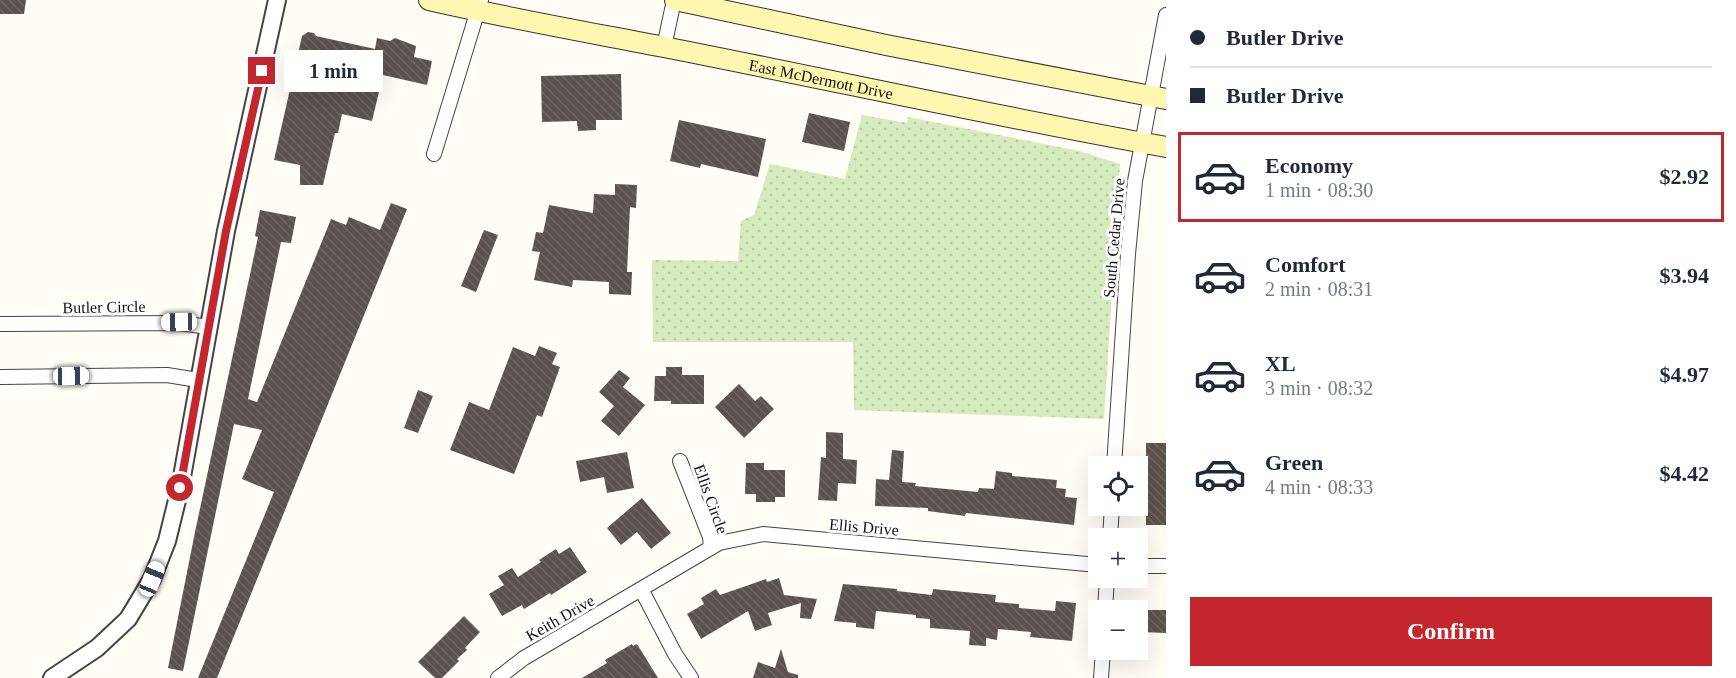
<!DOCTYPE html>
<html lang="en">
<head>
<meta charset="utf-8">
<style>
  body { margin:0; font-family:"Times New Roman",serif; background:#f2f2f3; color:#1f2937; height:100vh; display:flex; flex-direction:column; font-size:22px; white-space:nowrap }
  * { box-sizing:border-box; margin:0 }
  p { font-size:20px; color:#747a83 }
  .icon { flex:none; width:33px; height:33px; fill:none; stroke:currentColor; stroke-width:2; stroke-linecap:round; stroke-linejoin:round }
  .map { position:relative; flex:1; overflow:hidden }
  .panel { display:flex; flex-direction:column; background:#fff; width:570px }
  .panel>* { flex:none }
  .banner { display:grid; align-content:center; height:132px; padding:0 24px; background:#fff }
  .fabs { position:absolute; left:1088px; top:456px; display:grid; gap:12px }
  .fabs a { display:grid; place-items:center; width:60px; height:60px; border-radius:0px; background:#fff; box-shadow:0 6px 24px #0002; font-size:30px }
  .end { position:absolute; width:27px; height:27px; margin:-14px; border:8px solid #c4262e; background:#fff; box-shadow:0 0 0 3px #fff }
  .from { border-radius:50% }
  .bubble { position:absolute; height:42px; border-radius:0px; background:#fff; box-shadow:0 6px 24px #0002; font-size:20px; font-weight:600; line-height:42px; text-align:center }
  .car { position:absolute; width:18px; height:36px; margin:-18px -9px; border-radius:8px; box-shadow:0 0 4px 2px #0007; background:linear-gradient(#fff 24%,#345 0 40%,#fff 0 76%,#345 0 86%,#fff 0) }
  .banner b { display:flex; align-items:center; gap:21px; height:57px; font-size:22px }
  .banner b+b { border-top:2px solid #e0e1e3 }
  .banner i { width:15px; height:15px; background:#1f2937 }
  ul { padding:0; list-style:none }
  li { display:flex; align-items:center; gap:18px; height:90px; margin:0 12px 9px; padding:0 12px; border:3px solid transparent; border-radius:0px }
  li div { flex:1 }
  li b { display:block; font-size:22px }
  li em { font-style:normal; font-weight:600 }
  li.selected { border-color:#c4262e }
  li>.icon { width:54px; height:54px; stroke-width:1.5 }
  .button { display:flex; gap:12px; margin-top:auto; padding:12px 24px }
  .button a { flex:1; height:69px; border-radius:0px; background:#c4262e; color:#fff; font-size:24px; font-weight:600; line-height:69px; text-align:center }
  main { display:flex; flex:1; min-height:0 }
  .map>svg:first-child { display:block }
  .grass { fill:url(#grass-dots) }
  .building { fill:url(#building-back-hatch) }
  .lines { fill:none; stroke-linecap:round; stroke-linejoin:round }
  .minor-casing { stroke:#444; stroke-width:16 }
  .tertiary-casing { stroke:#444; stroke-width:20 }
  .secondary-casing { stroke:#333; stroke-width:22 }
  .minor { stroke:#fff; stroke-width:14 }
  .tertiary { stroke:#fff; stroke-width:16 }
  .secondary { stroke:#fff6b0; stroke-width:20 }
  .route { stroke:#c4262e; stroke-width:8 }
  .labels { text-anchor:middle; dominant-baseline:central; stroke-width:6; stroke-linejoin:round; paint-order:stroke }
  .street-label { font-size:16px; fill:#111; stroke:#fff }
</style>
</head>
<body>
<main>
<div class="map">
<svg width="1166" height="678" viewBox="0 0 1166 678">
  <defs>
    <pattern id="grass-dots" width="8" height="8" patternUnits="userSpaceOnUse" patternTransform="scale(1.5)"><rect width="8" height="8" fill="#d5ebbd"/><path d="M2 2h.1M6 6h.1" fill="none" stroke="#b6c8a1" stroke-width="1.8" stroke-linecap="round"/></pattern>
    <pattern id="building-back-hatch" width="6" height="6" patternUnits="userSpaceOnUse" patternTransform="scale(1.5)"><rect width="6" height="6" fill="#5a524d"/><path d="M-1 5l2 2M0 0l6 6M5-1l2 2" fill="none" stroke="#6d6662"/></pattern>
  </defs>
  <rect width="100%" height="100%" fill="#fffdf5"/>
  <path class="grass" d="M862,115L907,123L908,117L1079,151L1120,164L1104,419L854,410L853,342H653L652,260L738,261L741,221L754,215L770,164L845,179Z"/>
  <path class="building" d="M0,0H26L24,14H0Z
    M308,32L314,33L316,36L375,49L377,38L390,41L395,38L416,46L414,57L432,61L427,85L383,75L372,121L342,114L338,133H335L323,185H300V165L274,160L302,36Z
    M621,74L622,120H596V130L578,131L577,121L542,122L541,76Z
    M809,113L850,122L844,151L802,142Z
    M679,120L766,139L758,177L701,164L700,168L670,161Z
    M615,184L637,185L636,208L630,207L627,272H632L631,295L609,294V282L573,280L572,287L534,280L540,252L532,251L536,232L543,233L549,205L593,213L594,194L615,195Z
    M391,203L407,209L217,678H198L274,492L242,479L262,430L234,424L183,671L168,668L195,532L258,237L255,236L260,210L296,217L291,243L281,242L248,399L257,402L331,219L346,225L349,217L380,230Z
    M484,230L498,235L476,292L461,286Z
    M539,346L557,353L552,364L560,367L542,417L537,415L514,474L450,450L469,402L489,410L513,347L535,356Z
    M666,367H682V375H704V404H671V401H654L655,376H666Z
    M619,370L630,378L623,387L645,405L619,436L601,421L614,406L599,392Z
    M739,384L755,401L761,396L774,409L744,438L715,407Z
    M418,390L433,396L418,433L404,428Z
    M826,432L843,433V459L857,460L856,484L838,483L837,501L818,500L821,457L826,458Z
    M1146,443H1166V525H1146Z
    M892,450L904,451L902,482L916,483L915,486L978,492L979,488L994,489L996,471L1012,473V476L1057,480L1056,488L1066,489L1065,497L1077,498L1074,525L966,513L965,516L928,511V508L875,506L876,479L889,480Z
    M627,452L634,488L607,493L604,477L580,482L576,461Z
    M746,463H764V470H785V497H775V502H756V494H745Z
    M642,498L671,533L651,549L637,532L621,545L607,528Z
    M570,547L587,572L551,595L550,593L524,609L522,605L502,616L489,594L504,585L498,576L512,568L518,577L541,562L539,560L556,549L559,554Z
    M779,578L784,595L817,599L811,619L800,618L801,603L768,613L772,625L755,631L748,611L701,639L687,614L704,604L701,598L716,589L720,595L766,579L767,582Z
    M843,584L897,589V591L932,595L933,589L996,595L995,602L1019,604V608L1055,611L1056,601L1076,603L1072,641L1030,637L1031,632L998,629L997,640L986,638V646L969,645L970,631L930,628V619L916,618V615L876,611L874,629L856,627V623L834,621Z
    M1141,610H1166V633L1141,632Z
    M464,616L480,632L465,648L467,650L457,659L459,661L442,678H435L418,662Z
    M632,644L633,646L637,644L658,678H582L607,663L605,660Z
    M781,649L788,672L798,675V678H753L758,662L775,668Z"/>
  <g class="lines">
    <defs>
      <path id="minor" d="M664,47L674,0
        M434,154L481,0
        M0,324L179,323L209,327
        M0,377L167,375L198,380
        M680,461L710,537L711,548
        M1114,466L1128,254L1135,181L1166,15
        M1110,538L1112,506
        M1137,566H1166
        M641,589L675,654L691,678
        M1105,610L1107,578
        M498,678L524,658L719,543L763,534L1098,565
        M1101,678L1103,650"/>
      <path id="tertiary" d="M52,678L97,648L128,619L152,579L167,541L180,488L226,231L277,0"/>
      <g id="secondary">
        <path id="s1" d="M429,0C507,18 586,32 664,47C832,80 998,117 1166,147"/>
        <path d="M675,0L886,45L1166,99"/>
      </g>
    </defs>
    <use href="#minor" class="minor-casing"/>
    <use href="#tertiary" class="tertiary-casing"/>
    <use href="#secondary" class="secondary-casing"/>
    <use href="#minor" class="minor"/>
    <use href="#tertiary" class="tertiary"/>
    <use href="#secondary" class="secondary"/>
  </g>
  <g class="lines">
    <path class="route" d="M180,488L226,231L262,71"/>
  </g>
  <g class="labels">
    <g class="street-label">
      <text stroke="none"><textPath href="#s1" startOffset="400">East McDermott Drive</textPath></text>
      <text transform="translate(1114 238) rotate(-85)">South Cedar Drive</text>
      <text transform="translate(104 307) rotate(-1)">Butler Circle</text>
      <text transform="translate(711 499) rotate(70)">Ellis Circle</text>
      <text transform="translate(864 527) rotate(5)">Ellis Drive</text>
      <text transform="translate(560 618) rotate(-30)">Keith Drive</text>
    </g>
  </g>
</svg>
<div class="fabs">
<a><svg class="icon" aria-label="locate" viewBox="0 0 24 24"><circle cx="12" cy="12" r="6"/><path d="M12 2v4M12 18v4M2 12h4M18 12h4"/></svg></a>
<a>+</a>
<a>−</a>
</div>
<i class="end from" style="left:180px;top:488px"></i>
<i class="end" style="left:262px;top:71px"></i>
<div class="bubble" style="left:284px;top:50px;width:99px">1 min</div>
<i class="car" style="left:179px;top:322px;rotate:269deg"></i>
<i class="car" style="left:71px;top:376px;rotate:89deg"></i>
<i class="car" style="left:152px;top:579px;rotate:22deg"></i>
</div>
<section class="panel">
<div class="banner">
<b><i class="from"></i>Butler Drive</b>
<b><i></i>Butler Drive</b>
</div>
<ul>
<li class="selected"><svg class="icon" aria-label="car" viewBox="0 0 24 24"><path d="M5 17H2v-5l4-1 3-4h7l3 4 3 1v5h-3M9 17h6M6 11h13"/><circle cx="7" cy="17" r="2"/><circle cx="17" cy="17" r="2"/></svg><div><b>Economy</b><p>1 min · 08:30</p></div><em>$2.92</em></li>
<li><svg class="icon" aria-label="car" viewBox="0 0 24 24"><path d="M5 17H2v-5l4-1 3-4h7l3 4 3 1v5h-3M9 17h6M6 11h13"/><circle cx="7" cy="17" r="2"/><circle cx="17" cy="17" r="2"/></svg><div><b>Comfort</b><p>2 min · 08:31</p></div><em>$3.94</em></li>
<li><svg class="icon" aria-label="car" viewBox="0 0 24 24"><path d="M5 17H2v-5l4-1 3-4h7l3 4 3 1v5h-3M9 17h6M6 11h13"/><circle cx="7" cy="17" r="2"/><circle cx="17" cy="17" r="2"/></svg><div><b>XL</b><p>3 min · 08:32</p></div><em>$4.97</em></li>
<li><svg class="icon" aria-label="car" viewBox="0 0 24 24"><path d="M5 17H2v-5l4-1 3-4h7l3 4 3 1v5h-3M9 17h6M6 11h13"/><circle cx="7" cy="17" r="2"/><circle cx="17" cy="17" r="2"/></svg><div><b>Green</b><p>4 min · 08:33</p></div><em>$4.42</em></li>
</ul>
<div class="button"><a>Confirm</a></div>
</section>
</main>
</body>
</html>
